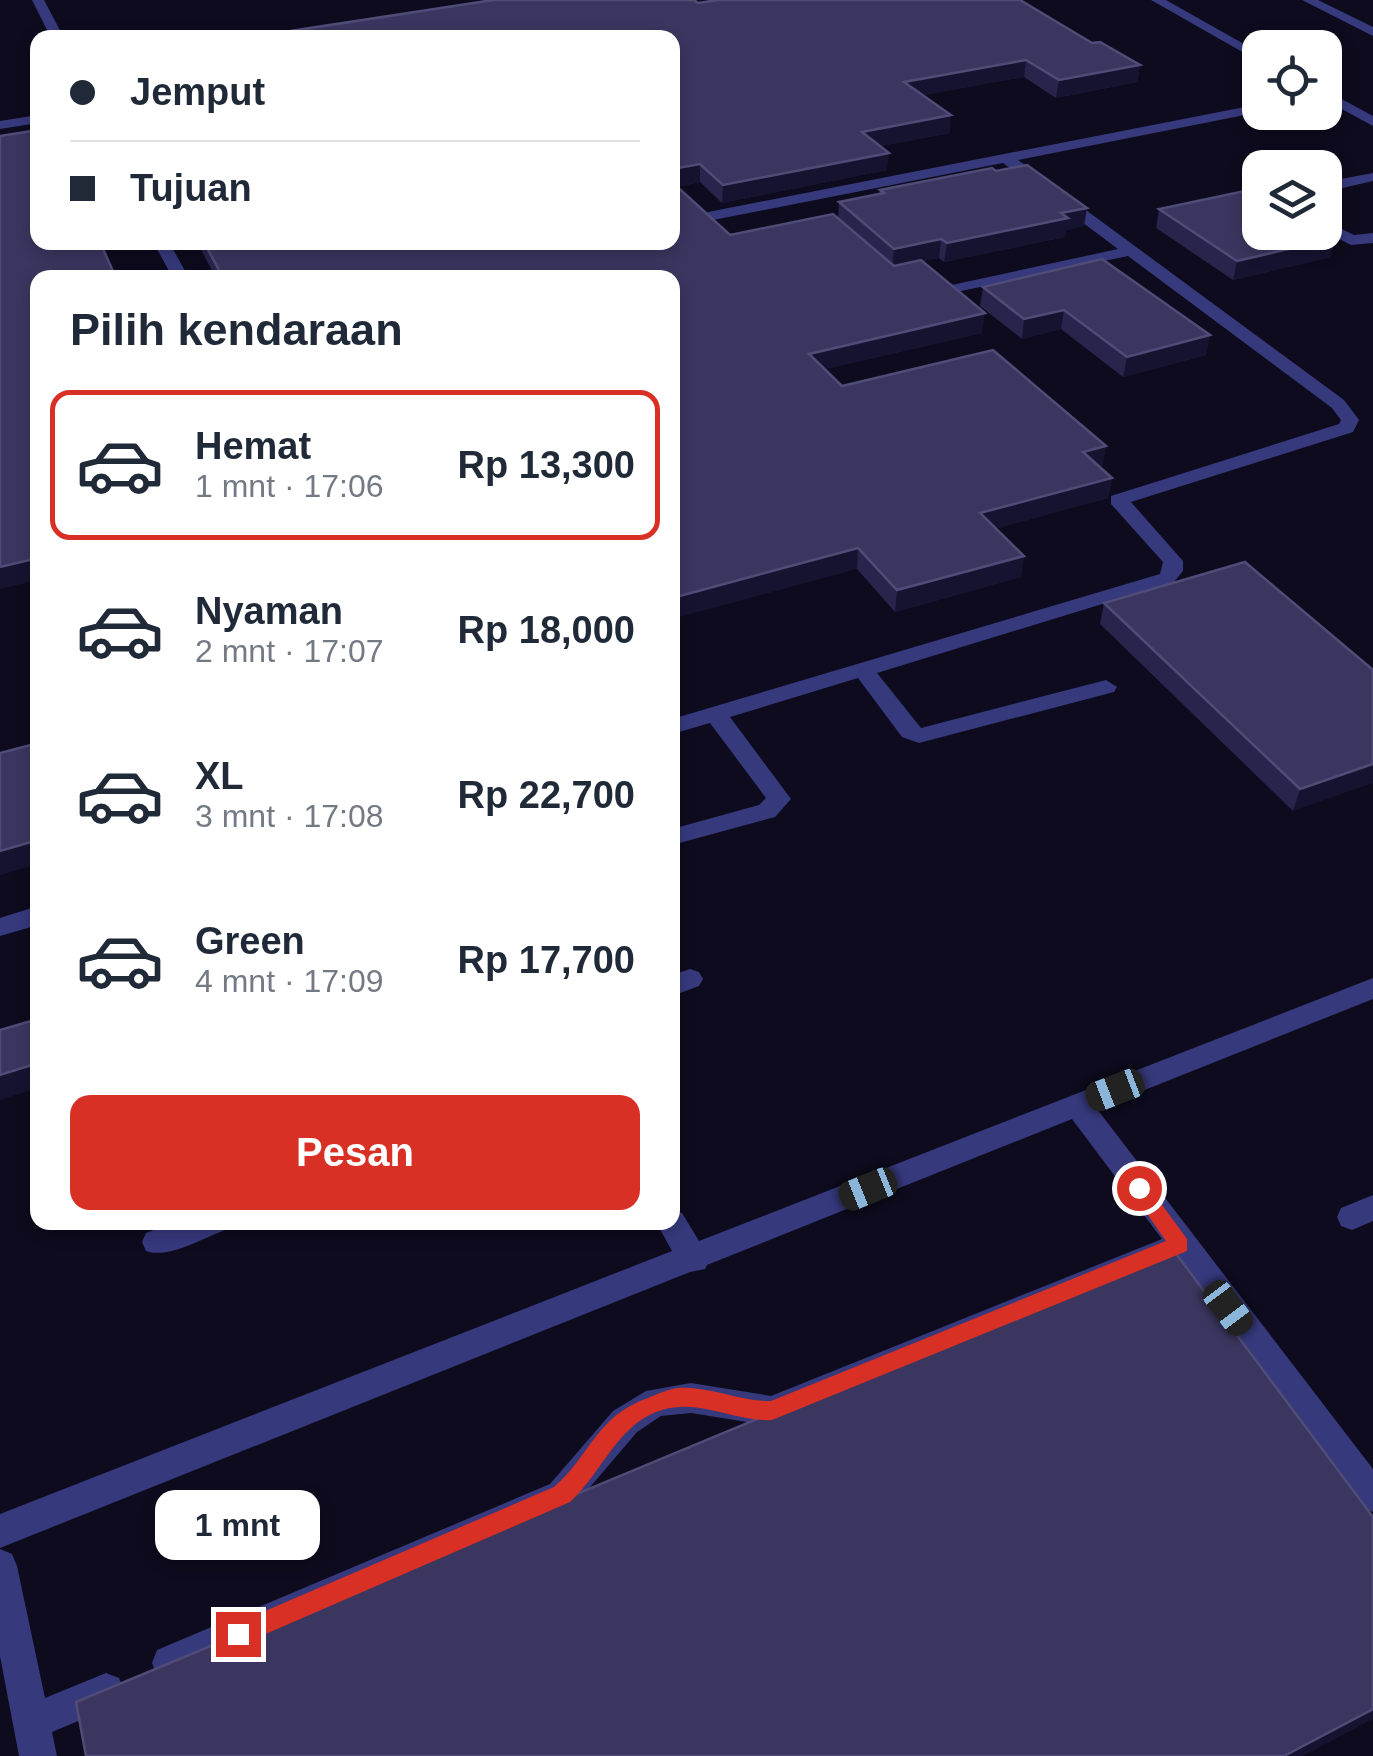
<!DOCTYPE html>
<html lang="id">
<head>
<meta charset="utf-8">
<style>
  body { margin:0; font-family:Helvetica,sans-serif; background:#f6f6f7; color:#1f2937; height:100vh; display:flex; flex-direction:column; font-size:38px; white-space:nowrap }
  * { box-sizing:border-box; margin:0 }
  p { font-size:32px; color:#747a83 }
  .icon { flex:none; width:55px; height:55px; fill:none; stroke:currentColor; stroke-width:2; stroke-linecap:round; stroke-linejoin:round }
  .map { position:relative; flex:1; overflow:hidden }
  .details { position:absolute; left:30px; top:270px; width:650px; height:960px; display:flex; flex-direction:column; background:#fff; border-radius:20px; box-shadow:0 5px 15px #0003 }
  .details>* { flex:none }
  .guide { position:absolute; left:30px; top:30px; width:650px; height:220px; border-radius:20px; box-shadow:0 5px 15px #0003; display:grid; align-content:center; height:220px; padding:0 40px; background:#fff }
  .tools { position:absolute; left:1242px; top:30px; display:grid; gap:20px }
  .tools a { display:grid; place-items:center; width:100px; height:100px; border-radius:20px; background:#fff; box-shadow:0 5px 15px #0003; font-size:50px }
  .end { position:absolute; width:45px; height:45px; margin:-22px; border:12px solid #d93025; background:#fff; box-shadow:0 0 0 5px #fff }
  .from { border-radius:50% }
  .bubble { position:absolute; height:70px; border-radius:20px; background:#fff; box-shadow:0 5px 15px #0003; font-size:32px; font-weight:600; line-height:70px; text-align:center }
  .car { position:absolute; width:30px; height:60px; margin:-30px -15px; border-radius:12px; box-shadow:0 0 8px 2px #0007; background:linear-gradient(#222 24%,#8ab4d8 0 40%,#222 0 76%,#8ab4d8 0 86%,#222 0) }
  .guide b { display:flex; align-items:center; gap:35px; height:95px; font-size:38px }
  .guide b+b { border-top:2px solid #e0e1e3 }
  .guide i { width:25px; height:25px; background:#1f2937 }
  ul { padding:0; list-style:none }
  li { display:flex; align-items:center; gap:30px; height:150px; margin:0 20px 15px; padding:0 20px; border:5px solid transparent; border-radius:20px }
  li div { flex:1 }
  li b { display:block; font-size:38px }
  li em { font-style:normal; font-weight:600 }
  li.selected { border-color:#d93025 }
  li>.icon { width:90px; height:90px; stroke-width:1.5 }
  h2 { padding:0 40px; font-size:45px; line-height:120px }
  .primary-button { display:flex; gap:20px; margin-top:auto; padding:20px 40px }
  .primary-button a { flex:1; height:115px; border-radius:20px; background:#d93025; color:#fff; font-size:40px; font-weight:600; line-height:115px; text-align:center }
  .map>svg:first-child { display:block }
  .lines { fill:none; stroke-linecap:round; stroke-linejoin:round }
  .minor { fill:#36397c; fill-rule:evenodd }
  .wall { fill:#28244c }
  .shaded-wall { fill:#161331 }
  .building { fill:#3a365f; stroke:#504c78; stroke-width:2.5 }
  .route { fill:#d93025 }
</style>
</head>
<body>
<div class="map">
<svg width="1373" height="1756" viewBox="0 0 1373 1756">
  <rect width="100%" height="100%" fill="#0d0b1d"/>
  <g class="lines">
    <path class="minor" d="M32,0H44L64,38H51Z
      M1151,0H1166L1260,53V62Z
      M1302,0H1318L1373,27V36Z
      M1325,90L1373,116V126L1325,100Z
      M1260,104V112L1018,160L1344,400L1359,420L1353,432L1131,502L1183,561V571L1174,582L877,673L921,728L1106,680L1117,687L1114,692L919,743L902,737L858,678L730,717L791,799L775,817L672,845V829L759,805L766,798L710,723L672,734V719L1160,574L1163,562L1111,504V496L1339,424L1341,420L1332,408L1128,256L947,294V286L1118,249L1003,163L708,221L703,219V213Z
      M38,115V123L0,129V121Z
      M1373,173V181L1325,192V182Z
      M1325,221L1354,235L1373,233V243L1351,245L1325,232Z
      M153,242H169L189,278H173Z
      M38,906V925L0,936V918Z
      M690,969L699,972L703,979L699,986L672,996V975Z
      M1373,978V999L1097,1109L1373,1469V1512L1361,1507L1177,1260L772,1426L691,1413L661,1416L637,1432L574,1506L170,1681L157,1676L152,1663L157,1650L550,1484L613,1411L646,1391L691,1383L771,1396L1162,1239L1072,1119L707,1265L705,1269L690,1272L0,1548V1514L672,1251L656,1222H672V1210L682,1213L699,1241Z
      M1373,1195V1221L1352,1230L1341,1226L1337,1217L1341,1208Z
      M175,1222H227L223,1231C201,1239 168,1259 146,1251L142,1242L146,1233Z
      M0,1549L12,1554L17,1566L45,1698L106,1673L119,1678L124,1691L119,1704L52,1732L57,1756H19L0,1656Z"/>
  </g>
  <path class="wall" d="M698,3L1092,43L1140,65L1137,82L1056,98L1024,77L923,95L950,133L881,146L887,170L722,203L700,182L677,187L730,235L838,219L839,202L879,194L880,190L1084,226L1066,230L1065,237L944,262L939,258L922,261L982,333L825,369L842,386L1106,446L1102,466L1100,467L1112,478L1108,498L996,528L1021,577L895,612L857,569L672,278H216L197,242H672V38Z
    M1159,209L1336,238L1330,257L1233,280L1156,228Z
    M983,287L1210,335L1206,355L1123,377L1061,329L1022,339L980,306Z
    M1104,603L1373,670L1293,811L1100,624Z"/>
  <path class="shaded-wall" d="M1026,60L1024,77L902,99L904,82Z
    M1140,65L1137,82L1056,98L1059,80Z
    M951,115L950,133L861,150L862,132Z
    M889,153L887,170L722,203L723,185Z
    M700,164V182L672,188V169Z
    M1087,208L1084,226L1066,230L1065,237L944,262L947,243Z
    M1336,238L1330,257L1233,280L1237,261Z
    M941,239L939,258L892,268L894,249Z
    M1064,310L1061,329L1022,339L1024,319Z
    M985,313L982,333L808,373L809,354Z
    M1210,335L1206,355L1123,377L1127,357Z
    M1106,446L1102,466L1079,472L1083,452Z
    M1112,478L1108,498L977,534L980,513Z
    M858,548L857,569L672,619V598Z
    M1024,556L1021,577L895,612L897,590Z
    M38,558V580L0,589V567Z
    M1373,764V783L1293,811L1300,789Z
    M38,840V864L0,875V851Z
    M38,1063V1088L0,1100V1075Z
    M1373,1709V1719L1303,1756H1284Z"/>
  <path class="building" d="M493,0H694L698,3L718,0H1020L1092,43L1100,42L1140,65L1059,80L1026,60L904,82L951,115L862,132L889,153L723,185L700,164L672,169V38H245Z
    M38,130V242H100L116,278H38V558L0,567V136Z
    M1027,165L1087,208L1061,213L1068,218L947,243L941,239L894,249L839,202L884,193L880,190L992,168L996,171Z
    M672,182L730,235L833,214L894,266L921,260L985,313L809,354L842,386L993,350L1106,446L1083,452L1112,478L980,513L1024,556L897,590L858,548L672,598V278H223L204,242H672Z
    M1254,189L1260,192V232H1325L1336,238L1237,261L1159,209Z
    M1102,259L1210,335L1127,357L1064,310L1024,319L983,287Z
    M1245,562L1373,670V764L1300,789L1104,603Z
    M38,743V840L0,851V753Z
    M38,1019V1063L0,1075V1030Z
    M1171,1247L1373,1517V1709L1284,1756H86L76,1702Z"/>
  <path class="route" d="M1139,1181L1146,1183L1187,1239V1251L772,1420C740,1422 711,1405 679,1407C621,1411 606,1470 570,1502L238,1646L230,1643L227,1634L230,1626L554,1487C591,1455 596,1416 648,1398C657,1394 669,1389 678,1388C710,1386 740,1402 771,1401L1166,1241L1129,1188Z"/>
</svg>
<div class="tools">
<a><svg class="icon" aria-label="locate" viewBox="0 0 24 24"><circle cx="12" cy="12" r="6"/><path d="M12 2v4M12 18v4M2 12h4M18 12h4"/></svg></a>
<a><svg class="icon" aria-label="layers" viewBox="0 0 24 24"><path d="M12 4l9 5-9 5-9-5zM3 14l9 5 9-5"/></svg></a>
</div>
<i class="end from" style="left:1139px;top:1188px"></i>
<i class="end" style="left:238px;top:1634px"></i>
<div class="bubble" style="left:155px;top:1490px;width:165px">1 mnt</div>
<i class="car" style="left:1115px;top:1090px;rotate:249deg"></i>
<i class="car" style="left:868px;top:1189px;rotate:248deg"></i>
<i class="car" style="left:1228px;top:1308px;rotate:143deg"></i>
<div class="guide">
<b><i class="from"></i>Jemput</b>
<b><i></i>Tujuan</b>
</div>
<section class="details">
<h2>Pilih kendaraan</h2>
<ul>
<li class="selected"><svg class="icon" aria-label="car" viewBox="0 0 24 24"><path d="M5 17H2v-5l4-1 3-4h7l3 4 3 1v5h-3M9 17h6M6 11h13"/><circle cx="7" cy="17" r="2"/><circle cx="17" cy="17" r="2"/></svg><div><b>Hemat</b><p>1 mnt · 17:06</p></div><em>Rp 13,300</em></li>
<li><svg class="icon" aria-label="car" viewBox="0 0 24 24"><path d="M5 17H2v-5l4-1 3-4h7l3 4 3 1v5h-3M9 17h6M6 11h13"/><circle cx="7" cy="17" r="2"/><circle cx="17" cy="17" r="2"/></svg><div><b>Nyaman</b><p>2 mnt · 17:07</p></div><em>Rp 18,000</em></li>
<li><svg class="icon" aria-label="car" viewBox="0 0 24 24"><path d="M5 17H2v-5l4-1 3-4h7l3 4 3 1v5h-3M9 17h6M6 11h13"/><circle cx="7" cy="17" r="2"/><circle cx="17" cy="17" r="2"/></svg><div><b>XL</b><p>3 mnt · 17:08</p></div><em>Rp 22,700</em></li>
<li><svg class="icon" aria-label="car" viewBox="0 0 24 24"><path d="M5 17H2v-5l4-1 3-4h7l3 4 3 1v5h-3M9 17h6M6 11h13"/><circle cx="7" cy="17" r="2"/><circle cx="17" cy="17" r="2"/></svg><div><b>Green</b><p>4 mnt · 17:09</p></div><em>Rp 17,700</em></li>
</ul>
<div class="primary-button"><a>Pesan</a></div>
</section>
</div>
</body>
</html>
